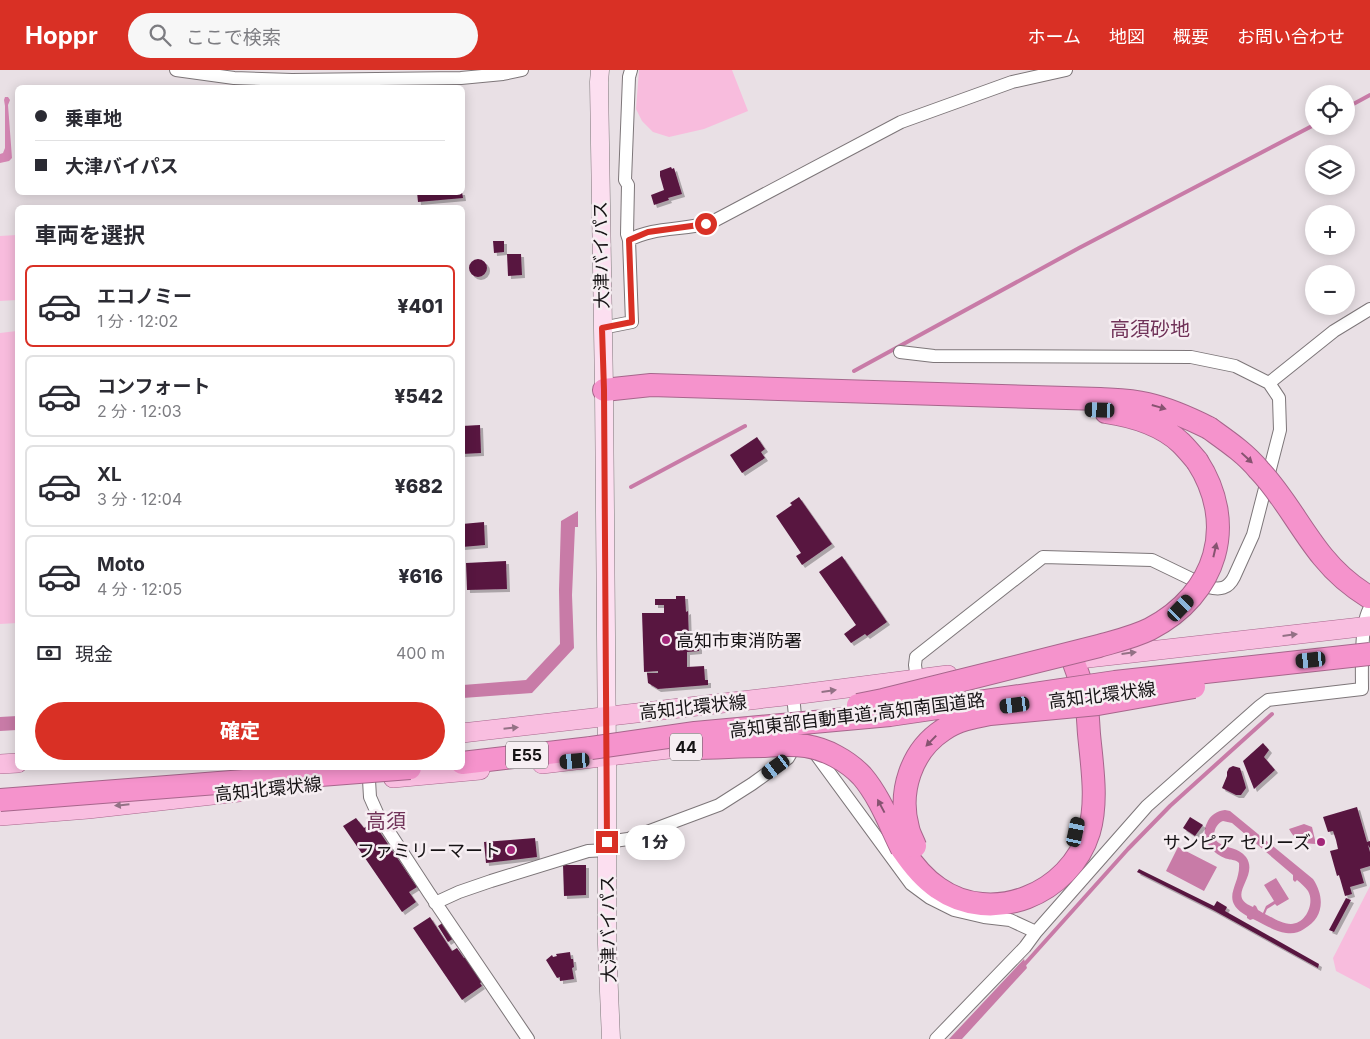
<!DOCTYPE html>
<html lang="ja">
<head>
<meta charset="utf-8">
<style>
  body { margin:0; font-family:Inter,"Noto Sans JP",sans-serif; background:#f7f7f7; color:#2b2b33; height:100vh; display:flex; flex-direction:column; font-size:19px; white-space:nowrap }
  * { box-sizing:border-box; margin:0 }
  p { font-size:16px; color:#7c7c81 }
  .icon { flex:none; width:28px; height:28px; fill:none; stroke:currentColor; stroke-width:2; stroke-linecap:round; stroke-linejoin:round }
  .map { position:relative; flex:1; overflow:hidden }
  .details { position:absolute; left:15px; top:135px; width:450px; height:565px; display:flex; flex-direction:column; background:#fff; border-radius:8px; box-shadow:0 2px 12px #0003 }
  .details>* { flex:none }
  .banner { position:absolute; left:15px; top:15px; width:450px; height:110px; border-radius:8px; box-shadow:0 2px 12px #0003; display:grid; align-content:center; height:110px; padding:0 20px; background:#fff }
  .controls { position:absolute; left:1305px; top:15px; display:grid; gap:10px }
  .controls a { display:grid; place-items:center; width:50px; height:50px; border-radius:50%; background:#fff; box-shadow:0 2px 12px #0003; font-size:25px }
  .end { position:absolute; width:22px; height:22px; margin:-11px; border:6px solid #d93025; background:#fff; box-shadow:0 0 0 2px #fff }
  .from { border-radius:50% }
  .bubble { position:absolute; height:35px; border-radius:18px; background:#fff; box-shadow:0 2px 12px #0003; font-size:16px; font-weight:800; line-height:35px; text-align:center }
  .car { position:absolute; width:15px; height:30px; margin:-15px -8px; border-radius:6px; box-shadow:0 0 4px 1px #0007; background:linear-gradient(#222 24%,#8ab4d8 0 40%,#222 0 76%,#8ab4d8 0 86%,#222 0) }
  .banner b { display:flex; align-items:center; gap:18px; height:48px; font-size:19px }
  .banner b+b { border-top:1px solid #e1e1e2 }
  .banner i { width:12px; height:12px; background:#2b2b33 }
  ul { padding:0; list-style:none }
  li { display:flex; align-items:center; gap:15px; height:82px; margin:0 10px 8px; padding:0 10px; border:2px solid #e1e1e2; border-radius:8px }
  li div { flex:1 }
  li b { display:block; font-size:19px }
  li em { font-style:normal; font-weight:800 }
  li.current { border-color:#d93025 }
  li>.icon { width:45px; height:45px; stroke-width:1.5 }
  h2 { padding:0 20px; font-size:22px; line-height:60px }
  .pay { display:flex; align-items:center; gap:12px; height:55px; padding:0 20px; font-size:19px }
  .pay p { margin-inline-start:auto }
  .cta { display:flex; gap:10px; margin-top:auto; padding:10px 20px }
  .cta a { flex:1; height:58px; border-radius:30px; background:#d93025; color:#fff; font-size:20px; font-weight:800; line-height:58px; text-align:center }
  header { display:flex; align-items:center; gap:30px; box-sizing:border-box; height:70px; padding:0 25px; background:#d93025; color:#fff }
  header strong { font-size:24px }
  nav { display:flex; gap:28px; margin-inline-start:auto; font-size:18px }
  .search { width:350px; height:45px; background:#f7f7f7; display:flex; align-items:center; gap:12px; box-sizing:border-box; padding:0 18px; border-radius:28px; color:#7c7c81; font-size:19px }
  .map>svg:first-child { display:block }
  .green { fill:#f8bcdd }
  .forest { fill:#d486b3 }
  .water { fill:#c87ba7; fill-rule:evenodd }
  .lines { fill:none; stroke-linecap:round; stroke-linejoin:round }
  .stream { stroke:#c87ba7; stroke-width:4 }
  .building { fill:#591641; filter:url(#shadow) }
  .minor-casing { stroke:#7d7679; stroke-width:14 }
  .secondary-casing { stroke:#7d7679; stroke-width:19 }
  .primary-casing { stroke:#a7668c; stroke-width:20 }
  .motorway-casing { stroke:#a7668c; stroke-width:24 }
  .minor { stroke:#fff; stroke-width:12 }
  .secondary { stroke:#fcdff0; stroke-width:18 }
  .primary { stroke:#f9bee0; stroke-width:19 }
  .motorway { stroke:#f593cc; stroke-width:22 }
  .motorway-bridge-casing { stroke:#a7668c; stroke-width:24; stroke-linecap:butt }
  .motorway-bridge { stroke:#f593cc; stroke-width:22 }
  .oneway { fill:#865370 }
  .oneway2 { fill:#937185 }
  .route { stroke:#d93025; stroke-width:6 }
  .poi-dot { fill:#a32679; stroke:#f6eef2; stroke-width:2 }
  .labels { text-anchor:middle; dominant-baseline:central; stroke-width:5; stroke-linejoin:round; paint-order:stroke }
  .shield { fill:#f6eef2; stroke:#595557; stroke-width:1 }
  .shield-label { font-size:16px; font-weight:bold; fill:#161315 }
  .street-label { font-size:18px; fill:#161315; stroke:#f6eef2 }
  .poi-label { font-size:18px; fill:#161315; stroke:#f6eef2; text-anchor:end }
  .quarter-label { font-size:20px; fill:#703258; stroke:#f6eef2 }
</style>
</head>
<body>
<header>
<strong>Hoppr</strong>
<div class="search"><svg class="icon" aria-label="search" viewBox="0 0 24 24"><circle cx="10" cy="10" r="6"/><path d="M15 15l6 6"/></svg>ここで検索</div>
<nav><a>ホーム</a><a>地図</a><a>概要</a><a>お問い合わせ</a></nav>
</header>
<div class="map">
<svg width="1370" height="969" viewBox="0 0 1370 969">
  <defs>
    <filter id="shadow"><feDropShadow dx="3" dy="3" stdDeviation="0" flood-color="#0004"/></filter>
  </defs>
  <rect width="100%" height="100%" fill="#e9e0e5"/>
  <path class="green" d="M639,0H732L748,41L704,59L669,67L653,62L642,51L636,39Z
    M17,165V230L0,231V166Z
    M17,261V553L0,554V263Z
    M1370,816V919L1336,901L1333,888Z"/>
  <path class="forest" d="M5,27H8L10,30L8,35L12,88L9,91L0,93V84L3,83L5,78V36L4,30Z"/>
  <path class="water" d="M578,441V457H575L572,525L574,578L532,623L463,628V615L526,610L560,574L559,520L561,451Z
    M17,646V660L0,661V647Z
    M1225,740L1230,741L1313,809C1325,827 1324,848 1304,859C1298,863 1293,864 1286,863C1274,861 1263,854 1253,849L1250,850L1247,848V846C1218,829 1241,816 1239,793C1235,789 1233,791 1228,789C1213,785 1199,768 1207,753C1210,745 1217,741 1225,740ZM1223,751L1232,753L1293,805V810L1295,812L1297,810C1301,813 1305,817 1308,821C1315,833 1306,854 1291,854C1282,854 1273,848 1265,844L1267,839L1275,834L1277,836L1289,829L1276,808L1264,815L1274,831L1266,836L1263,843L1258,840L1256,836L1254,835L1253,837C1224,826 1260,807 1246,787C1238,777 1228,779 1219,773C1210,767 1215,754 1223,751Z
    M1304,754L1312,757L1316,774C1304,774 1295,771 1289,759Z
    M1178,777L1217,797L1204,821L1166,801Z
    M1024,889L1027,898L962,969H949Z"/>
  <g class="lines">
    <path class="stream" d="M1346,38L1370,25
      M854,301L1079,178L1314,55
      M631,417L745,356
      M1023,896L1128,779L1170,736L1272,644"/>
  </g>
  <path class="building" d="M671,97L672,99L674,98L682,124L668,128L669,130L654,135L651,125L664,120L660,106V101Z
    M417,122H462L463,128L418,132Z
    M493,171H504V182L494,183Z
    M507,184H521L522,205L508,206Z
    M469 198a9 9 0 1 1 18 0a9 9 0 1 1-18 0Z
    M480,355L481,383L462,384V356Z
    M757,367L765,379L761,382L765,388L742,403L730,385Z
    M799,427L832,474L802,495L796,486L801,483L776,446L792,435L790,433Z
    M484,452L485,475L462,477V454Z
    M842,486L887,552L867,566L865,564L851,573L844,564L856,555L819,502Z
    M506,491L507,519L467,520L466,493Z
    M676,526H685L686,542L688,541L689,570L699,569V581L687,582V597L704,596L705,610H708V615L658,619L648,613L647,603H658V601L644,602L642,543H664V535H655V529H676Z
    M1263,673L1269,680L1264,687L1275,700L1254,719L1243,691Z
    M1233,696L1240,698L1245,714L1246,718L1241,725H1236L1222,718L1227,706V702L1229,698Z
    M1357,737L1367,772L1370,771V778L1368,775L1370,782V796L1360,799L1364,813L1350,817L1352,824L1345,826L1339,805L1337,806L1330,781L1338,779L1336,770L1333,761L1328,762L1323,747Z
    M1190,747L1203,755L1195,766L1183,758Z
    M356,748L364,758L373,752L417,817L409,822L416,832L402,842L343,756Z
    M535,768L537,787L486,793L484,772Z
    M563,795H586V825L564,826Z
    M1139,799L1214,836L1217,831L1227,837L1225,841L1319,894L1318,898L1213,840L1137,802Z
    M1346,828L1351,830L1334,862L1329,860Z
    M430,847L452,881L457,878L464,888L467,886L483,911L480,913L482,916L462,930L413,858Z
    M444,852L454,868L448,872L438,856Z
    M570,882L571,889H573L574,897L572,898L574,909L560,911V907L557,908L546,890L552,885L553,887L557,886L556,884Z"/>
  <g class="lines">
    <defs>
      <path id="minor" d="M176,0L234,8L292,10L461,8L503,4L522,0
        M629,170L627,164L628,115L625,110L629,7L631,0
        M602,258L632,252L629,170C655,156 684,161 712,152L901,52L1012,12L1066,0
        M900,282L934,286L1191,287L1235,296L1269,313L1279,328L1280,360L1253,465L1234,507C1228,519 1220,520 1208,517L1152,490L1043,487L916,587L915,595L918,617
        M1269,313L1334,261L1370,239
        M793,625L795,646L800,657
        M812,679L911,814L930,828L954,840L984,847L1010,850L1036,862
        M369,710L370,727L378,745L429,823L528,969
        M607,772L628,769L719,735L752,714L788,688L798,671
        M435,833L459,822L491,811L588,781L607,780
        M936,969L1025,877L1036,862L1147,736L1260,636L1268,630L1362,619C1362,601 1360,552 1370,538"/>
      <path id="secondary" d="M600,0L599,12L604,320L607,688V874L611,969"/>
      <path id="primary" d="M1079,589L1370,556
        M462,663L793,625L948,605
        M0,694L18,693
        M542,694L694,676
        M393,708L480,700
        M0,746L88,739L239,722"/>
      <path id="motorway" d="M604,320L651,315L1100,329C1116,330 1131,330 1147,334C1169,339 1189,348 1209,358
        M1106,342C1133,346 1161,354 1181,373C1187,379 1192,385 1197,391
        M462,693L591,678
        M902,779C912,794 923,808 938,818C992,856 1070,824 1089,762C1098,731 1092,696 1089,664C1088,652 1088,638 1085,626C1082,614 1077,602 1073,590"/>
    </defs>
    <use href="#minor" class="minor-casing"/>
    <use href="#secondary" class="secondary-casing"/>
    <use href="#primary" class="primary-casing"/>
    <use href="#motorway" class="motorway-casing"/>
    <use href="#minor" class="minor"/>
    <use href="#secondary" class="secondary"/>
    <use href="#primary" class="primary"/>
    <use href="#motorway" class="motorway"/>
    <defs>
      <path id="motorway-bridge" d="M1209,358C1227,371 1245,383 1259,400C1284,426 1300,459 1323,487C1336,503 1351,516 1369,527
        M858,635L883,630L1099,576C1116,571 1134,567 1150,559C1217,524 1238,454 1197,391
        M591,678L695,663L890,645L1115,612L1370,584
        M680,678C708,679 736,676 764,676C777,675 792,674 806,676C826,679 848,691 862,706C880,727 890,755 902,779
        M0,730L410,698
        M915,776C913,770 909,764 908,758C898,722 911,681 943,660C957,650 974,647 990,644L1098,634L1194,617"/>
    </defs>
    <use href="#motorway-bridge" class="motorway-bridge-casing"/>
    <use href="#motorway-bridge" class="motorway-bridge"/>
  </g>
  <defs><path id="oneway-solid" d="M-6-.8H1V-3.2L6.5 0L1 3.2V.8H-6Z" transform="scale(1.25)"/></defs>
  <g class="oneway">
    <use href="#oneway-solid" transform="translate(1159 337) rotate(16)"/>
    <use href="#oneway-solid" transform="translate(1247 388) rotate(43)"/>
    <use href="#oneway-solid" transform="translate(1215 480) rotate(-77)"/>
    <use href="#oneway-solid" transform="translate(931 671) rotate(134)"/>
    <use href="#oneway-solid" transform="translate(881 736) rotate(-118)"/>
  </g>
  <g class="oneway2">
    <use href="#oneway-solid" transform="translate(1290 565) rotate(-7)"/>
    <use href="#oneway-solid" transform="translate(1129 583) rotate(-7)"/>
    <use href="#oneway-solid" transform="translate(829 621) rotate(-8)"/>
    <use href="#oneway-solid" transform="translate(511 658) rotate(-6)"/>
    <use href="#oneway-solid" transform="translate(122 735) rotate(174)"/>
  </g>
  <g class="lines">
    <path class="route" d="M607,772L604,320L602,258L632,252L629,170L648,162L706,154"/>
  </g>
  <g class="poi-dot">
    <circle cx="666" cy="570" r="5"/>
    <circle cx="1321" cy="772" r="5"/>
    <circle cx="511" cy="780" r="5"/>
  </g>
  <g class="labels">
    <g class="shield">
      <rect x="670" y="663.5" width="32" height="27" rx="4"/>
      <rect x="506" y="671.5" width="42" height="27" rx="4"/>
    </g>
    <g class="shield-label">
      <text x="686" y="677">44</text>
      <text x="527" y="685">E55</text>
    </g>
    <g class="street-label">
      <text transform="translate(601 185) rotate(-91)">大津バイパス</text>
      <text transform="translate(1102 625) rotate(-7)">高知北環状線</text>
      <text transform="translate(693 637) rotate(-6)">高知北環状線</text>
      <text transform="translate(857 645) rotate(-7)">高知東部自動車道;高知南国道路</text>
      <text transform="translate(268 719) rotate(-6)">高知北環状線</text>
      <text transform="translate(608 859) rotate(-91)">大津バイパス</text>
    </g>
    <g class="poi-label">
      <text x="676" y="570" text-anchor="start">高知市東消防署</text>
      <text x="1311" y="772">サンピア セリーズ</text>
      <text x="501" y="780">ファミリーマート</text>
    </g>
    <g class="quarter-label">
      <text x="1150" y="259">高須砂地</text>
      <text x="386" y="751">高須</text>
    </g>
  </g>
</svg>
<div class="controls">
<a><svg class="icon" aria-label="locate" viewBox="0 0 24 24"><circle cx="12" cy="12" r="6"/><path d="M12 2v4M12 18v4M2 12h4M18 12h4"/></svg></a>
<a><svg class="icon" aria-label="layers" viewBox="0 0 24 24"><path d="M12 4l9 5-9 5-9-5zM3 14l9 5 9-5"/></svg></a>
<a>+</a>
<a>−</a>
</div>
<i class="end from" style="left:706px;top:154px"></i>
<i class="end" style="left:607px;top:772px"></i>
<div class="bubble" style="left:625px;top:755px;width:60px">1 分</div>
<i class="car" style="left:1100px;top:340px;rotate:272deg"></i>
<i class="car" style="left:1181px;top:538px;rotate:44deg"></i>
<i class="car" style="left:1311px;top:590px;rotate:264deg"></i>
<i class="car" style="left:1015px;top:635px;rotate:263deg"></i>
<i class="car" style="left:575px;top:691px;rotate:265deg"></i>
<i class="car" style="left:776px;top:697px;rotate:234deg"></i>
<i class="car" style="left:1076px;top:762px;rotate:12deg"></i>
<div class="banner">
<b><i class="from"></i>乗車地</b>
<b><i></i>大津バイパス</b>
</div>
<section class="details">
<h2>車両を選択</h2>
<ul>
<li class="current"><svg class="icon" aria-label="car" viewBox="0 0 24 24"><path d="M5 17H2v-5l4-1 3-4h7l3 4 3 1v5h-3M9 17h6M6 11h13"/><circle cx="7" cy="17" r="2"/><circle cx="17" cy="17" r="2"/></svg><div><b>エコノミー</b><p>1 分 · 12:02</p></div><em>¥401</em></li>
<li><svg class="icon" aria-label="car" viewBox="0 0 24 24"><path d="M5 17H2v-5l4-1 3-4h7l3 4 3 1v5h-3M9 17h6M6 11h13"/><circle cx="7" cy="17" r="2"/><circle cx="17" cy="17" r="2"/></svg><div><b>コンフォート</b><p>2 分 · 12:03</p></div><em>¥542</em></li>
<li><svg class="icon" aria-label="car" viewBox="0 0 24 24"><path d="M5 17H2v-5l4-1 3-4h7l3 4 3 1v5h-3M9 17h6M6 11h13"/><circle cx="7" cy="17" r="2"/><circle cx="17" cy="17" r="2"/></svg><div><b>XL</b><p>3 分 · 12:04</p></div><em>¥682</em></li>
<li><svg class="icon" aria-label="car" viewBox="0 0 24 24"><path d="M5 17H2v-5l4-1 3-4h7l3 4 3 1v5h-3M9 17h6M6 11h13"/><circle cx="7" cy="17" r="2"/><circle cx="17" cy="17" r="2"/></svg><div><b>Moto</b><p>4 分 · 12:05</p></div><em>¥616</em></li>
</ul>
<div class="pay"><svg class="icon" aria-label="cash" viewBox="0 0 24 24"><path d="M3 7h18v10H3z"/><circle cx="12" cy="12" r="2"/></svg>現金<p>400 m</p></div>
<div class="cta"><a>確定</a></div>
</section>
</div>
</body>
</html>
